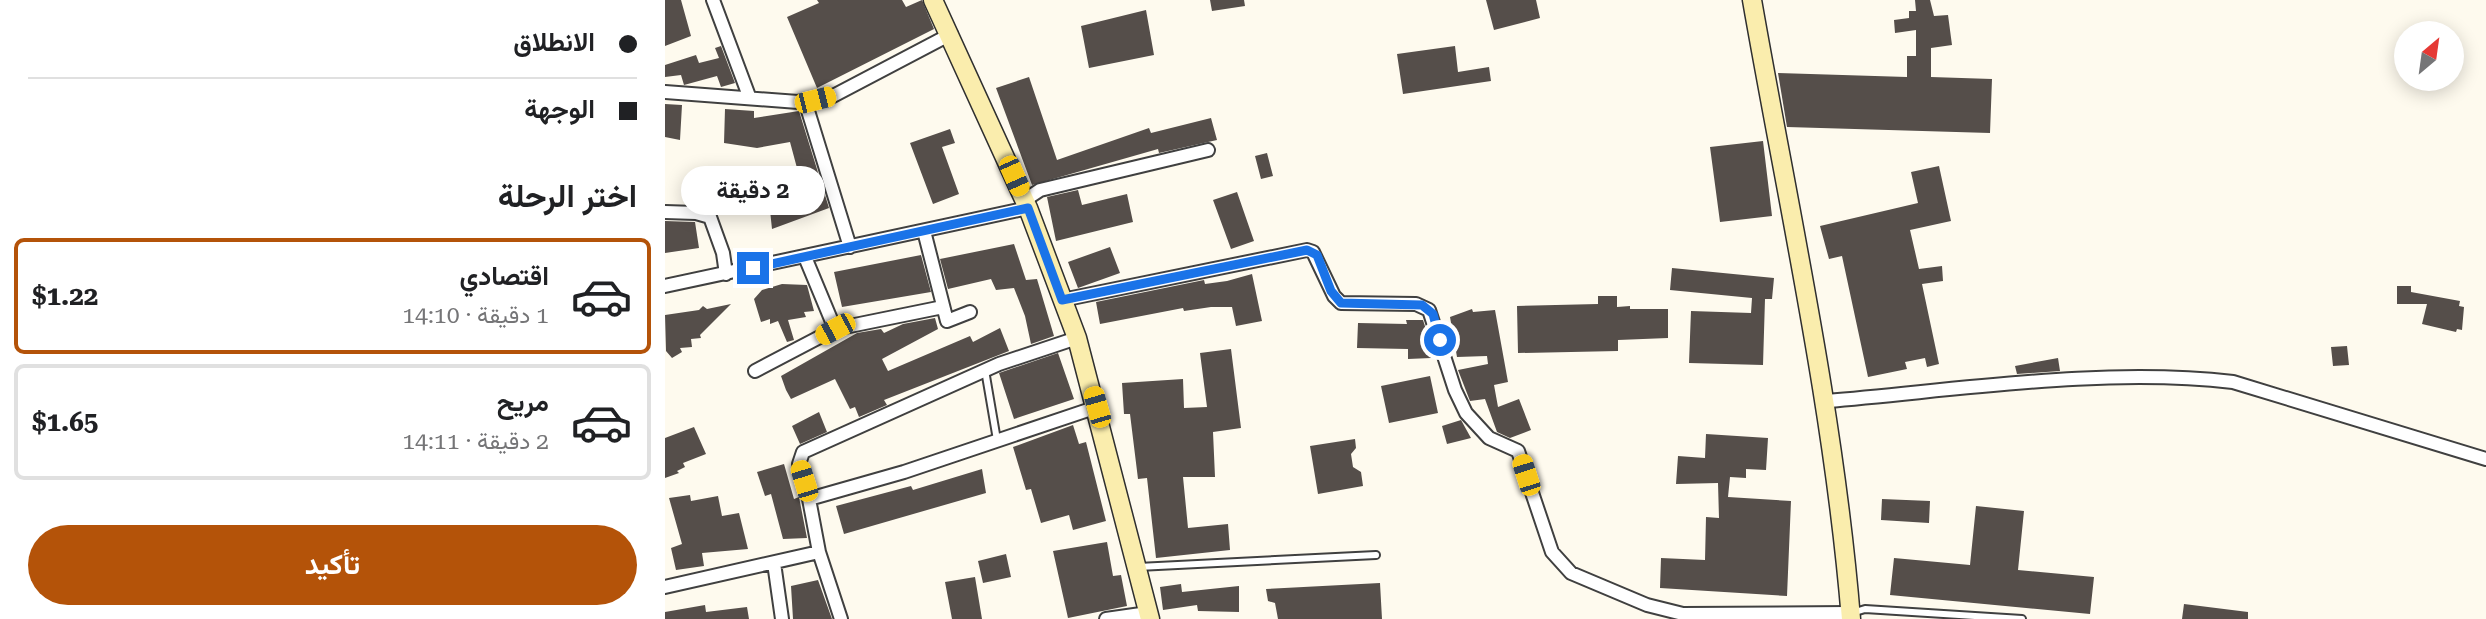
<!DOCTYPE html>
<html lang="ar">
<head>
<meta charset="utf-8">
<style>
  body { margin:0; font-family:"Roboto Serif",Vazirmatn,serif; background:#f6f6f6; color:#202124; direction:rtl; height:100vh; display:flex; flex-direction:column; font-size:26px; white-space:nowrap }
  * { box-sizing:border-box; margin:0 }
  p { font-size:23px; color:#757577 }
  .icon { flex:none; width:38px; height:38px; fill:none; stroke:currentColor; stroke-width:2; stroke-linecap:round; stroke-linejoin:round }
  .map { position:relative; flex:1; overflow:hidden; direction:ltr }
  .details { display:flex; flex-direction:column; background:#fff; width:665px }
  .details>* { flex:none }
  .banner { display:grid; align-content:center; height:154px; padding:0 28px; background:#fff }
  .needle { width:46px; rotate:29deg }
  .controls { position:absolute; left:1729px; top:21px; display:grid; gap:14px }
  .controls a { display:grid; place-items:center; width:70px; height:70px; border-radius:50%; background:#fff; box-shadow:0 4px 18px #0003; font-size:35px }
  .end { position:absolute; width:32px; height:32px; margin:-16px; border:9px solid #1a73e8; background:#fff; box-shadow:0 0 0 4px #fff }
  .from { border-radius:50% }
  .bubble { position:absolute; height:49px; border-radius:24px; background:#fff; box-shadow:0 4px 18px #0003; font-size:23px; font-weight:700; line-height:49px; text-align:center; direction:rtl }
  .car { position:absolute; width:21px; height:42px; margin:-21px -10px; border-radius:9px; box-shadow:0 0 5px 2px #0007; background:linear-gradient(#f5c518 24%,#345 0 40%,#f5c518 0 76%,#345 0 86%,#f5c518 0) }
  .banner b { display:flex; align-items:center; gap:24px; height:66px; font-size:26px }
  .banner b+b { border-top:2px solid #e0e0e0 }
  .banner i { width:18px; height:18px; background:#202124 }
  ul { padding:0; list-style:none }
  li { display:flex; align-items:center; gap:21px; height:116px; margin:0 14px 10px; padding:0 14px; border:4px solid #e0e0e0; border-radius:10px }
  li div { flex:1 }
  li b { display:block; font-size:26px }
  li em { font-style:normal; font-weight:700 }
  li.current { border-color:#b45309 }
  li>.icon { width:63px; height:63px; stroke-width:1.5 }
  h2 { padding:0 28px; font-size:32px; line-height:84px }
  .action { display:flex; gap:14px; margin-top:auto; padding:14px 28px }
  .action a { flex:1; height:80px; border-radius:42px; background:#b45309; color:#fff; font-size:28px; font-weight:700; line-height:80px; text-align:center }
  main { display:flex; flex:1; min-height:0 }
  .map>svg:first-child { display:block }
  .building { fill:#554e4a }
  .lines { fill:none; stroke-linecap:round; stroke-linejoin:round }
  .lane-casing { stroke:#404040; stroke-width:10 }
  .street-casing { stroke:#404040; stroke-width:16 }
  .secondary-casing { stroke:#2f2f2f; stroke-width:21 }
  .lane { stroke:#fff; stroke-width:6 }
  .street { stroke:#fff; stroke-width:12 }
  .secondary { stroke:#faedad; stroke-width:18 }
  .route { stroke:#1a73e8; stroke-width:9 }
</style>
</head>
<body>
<main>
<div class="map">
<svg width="1821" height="619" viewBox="0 0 1821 619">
  <rect width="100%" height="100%" fill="#fefaee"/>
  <path class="building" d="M0,0H16L26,36L0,46Z
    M152,0H237L241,7L257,0L269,29L152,88L122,17L154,3Z
    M545,0H579L580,6L547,11Z
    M821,0H871L875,18L829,30Z
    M1250,0H1265L1269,16L1283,15L1287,45L1266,48V77L1327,79L1325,133L1122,127L1113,73L1242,77V56H1251V30L1230,33L1229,20L1244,18V11H1251Z
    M481,10L489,55L424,68L416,26Z
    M56,46L70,83L56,87L52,76L19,85L16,75L0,77V65L31,55L34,63L54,58L50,48Z
    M790,46L793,72L824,67L826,81L738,94L732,54Z
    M364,77L392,160L484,128L486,133L546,118L552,140L494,153L493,149L367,185L331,88Z
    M0,104L17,105L15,140L0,137Z
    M60,109L89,111V118L134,111L164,208L107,229L104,201L139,194L125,142L92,148L59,143Z
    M285,129L290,143L277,147L294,194L268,204L245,143Z
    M1098,141L1107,216L1055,222L1045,147Z
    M602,153L608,176L596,179L590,156Z
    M1274,166L1286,221L1245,230L1254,269L1277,266L1278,281L1257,284L1274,364L1262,367L1260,358L1240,362L1242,369L1203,377L1177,256L1164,259L1155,226L1253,203L1246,172Z
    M413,190L417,205L462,194L468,222L391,241L382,197Z
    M572,192L589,241L566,249L548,200Z
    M0,221L30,222L34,248L0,253Z
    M349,244L361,280L372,279L389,336L366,344L360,316L349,288L331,290L326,279L283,289L275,259Z
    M445,247L455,273L413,288L403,262Z
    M256,255L266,292L177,307L169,272Z
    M1007,268L1109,278L1107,299H1100L1098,365L1024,363L1026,311L1086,313L1087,298L1005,290Z
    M587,274L597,321L571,326L567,307H546L519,311L518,308L435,324L431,302L539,280L540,284L562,281Z
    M117,284L142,285L149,311L139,312L141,317L123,320L129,340L122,342L113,321L105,324V319L96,322L89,299L97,290Z
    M1732,286H1746V292L1795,301L1794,306L1799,307L1797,330L1792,329L1791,332L1757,324L1762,304H1732Z
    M933,296H952V307L965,306V309H1003V338L953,340V351L853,353L852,306L933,304Z
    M66,304L35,335L36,338L26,339L27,347L15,348L17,352L7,358L1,351L0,315L34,310L38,306L42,309Z
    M807,309L808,312L830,310L843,382L829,385L833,407L854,399L866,430L845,438L832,432L820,399L805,401L793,370L823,364L822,356L792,357L785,317Z
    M270,318L273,329L217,359L223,371L305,336L308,342L335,328L344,351L219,400L222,405L194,417L190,407L185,409L170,379L126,399L121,390L116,376L192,333L216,329L219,333L238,324Z
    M741,320H758L765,342L766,358L743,359V349L692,348L693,323L742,324Z
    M1682,346L1684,365L1668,366L1666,347Z
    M566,349L576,428L548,432L550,477H518L523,528L563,524L565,550L491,558L482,478L473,479L465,414H459L457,383L518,379L519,408L542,407L535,353Z
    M393,353L409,399L349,419L334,373Z
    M1393,358L1395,371L1352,374L1350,366Z
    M765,376L773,413L724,423L716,386Z
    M154,412L162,432L135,444L127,426Z
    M796,420L806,438L782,444L777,426Z
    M408,425L414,444L421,442L441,521L408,530L404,515L376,523L366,489L361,490L348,447Z
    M29,427L41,454L18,463L20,467L12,471L14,473L0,478V438Z
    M1041,434L1103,438L1101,470L1081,469V478L1065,477L1063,497L1126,501L1122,596L995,588L996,558L1040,560L1041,517L1054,518L1053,483L1011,484L1013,456L1040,458Z
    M690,439L691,448L686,454L688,467L696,472L698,486L653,494L645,446Z
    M119,464L129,499L134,497L142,538L118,539L106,494L100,496L92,472Z
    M317,469L321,493L179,534L171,506L246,486L248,490Z
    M25,495L26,501L53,496L57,516L74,513L83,549L37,553L39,566L11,570L6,548L17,544L4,498Z
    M1217,499L1265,501L1264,523L1216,520Z
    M1311,506L1359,511L1353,570L1429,577L1425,614L1225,595L1229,558L1305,565Z
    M442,542L448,576L456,575L462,606L403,618L388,551Z
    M341,554L346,577L318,583L313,561Z
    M310,577L317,619H287L280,582Z
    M153,580L167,619H128L126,586Z
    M715,583L717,619H613L610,603L603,601L601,589Z
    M516,584L517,592L574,586V612L533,611L532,605L498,610L495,587Z
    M1519,604L1583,612V619H1517Z
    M40,605L41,612L82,607L84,619H0V612Z"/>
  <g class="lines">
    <defs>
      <path id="lane" d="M320,370L332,440
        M473,567L711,555
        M1187,613L1200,609L1357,619"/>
      <path id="street" d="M48,0L84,96
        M0,92L133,102L168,96L286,34
        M140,101L185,247
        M360,200L375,190L543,150
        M0,212L31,213L45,217L58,253L61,274
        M259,231L282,321L305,312
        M140,257L170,329
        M0,286L363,208
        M397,300L642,250L648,252L669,296L676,303L751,304L764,310L790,390L801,413L824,438L853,451L887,552L906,573L982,605L1018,614L1186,613
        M90,371L170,329L278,307
        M1162,401C1294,390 1437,367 1568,382L1821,459
        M144,499L134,464L138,452L334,364L412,338
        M109,563L117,619
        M0,587L154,552
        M176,619L154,552L144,499L239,472L432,407
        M441,619L483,613"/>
      <path id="secondary" d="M268,0L363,208L412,338L485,619
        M1087,0C1123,206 1169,410 1186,619"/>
    </defs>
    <use href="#lane" class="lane-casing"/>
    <use href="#street" class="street-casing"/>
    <use href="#secondary" class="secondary-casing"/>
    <use href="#lane" class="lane"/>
    <use href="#street" class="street"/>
    <use href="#secondary" class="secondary"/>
  </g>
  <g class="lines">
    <path class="route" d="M88,268L363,208L397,300L642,250L652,255L666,291L676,303L757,305L768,314L775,340"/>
  </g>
</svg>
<div class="controls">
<a><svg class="needle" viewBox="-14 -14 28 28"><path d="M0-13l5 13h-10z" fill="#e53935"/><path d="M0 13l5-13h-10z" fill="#757577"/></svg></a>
</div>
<i class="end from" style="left:775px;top:340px"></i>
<i class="end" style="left:88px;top:268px"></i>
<div class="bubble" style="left:16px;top:166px;width:144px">2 دقيقة</div>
<i class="car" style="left:150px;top:100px;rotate:76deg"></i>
<i class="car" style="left:349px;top:176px;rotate:156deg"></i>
<i class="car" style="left:170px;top:329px;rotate:242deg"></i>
<i class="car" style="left:432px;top:407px;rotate:344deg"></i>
<i class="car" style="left:861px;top:475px;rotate:342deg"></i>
<i class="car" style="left:139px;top:481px;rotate:343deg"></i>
</div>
<section class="details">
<div class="banner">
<b><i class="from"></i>الانطلاق</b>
<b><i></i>الوجهة</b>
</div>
<h2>اختر الرحلة</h2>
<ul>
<li class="current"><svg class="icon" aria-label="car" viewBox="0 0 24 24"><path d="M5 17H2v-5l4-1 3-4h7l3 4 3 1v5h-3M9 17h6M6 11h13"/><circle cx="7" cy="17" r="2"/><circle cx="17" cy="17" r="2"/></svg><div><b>اقتصادي</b><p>1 دقيقة · 14:10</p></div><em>$1.22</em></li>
<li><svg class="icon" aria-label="car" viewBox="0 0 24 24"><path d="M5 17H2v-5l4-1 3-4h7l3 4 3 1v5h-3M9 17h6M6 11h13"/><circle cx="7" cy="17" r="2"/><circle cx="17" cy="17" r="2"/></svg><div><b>مريح</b><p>2 دقيقة · 14:11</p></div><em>$1.65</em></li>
</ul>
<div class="action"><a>تأكيد</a></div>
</section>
</main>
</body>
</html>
